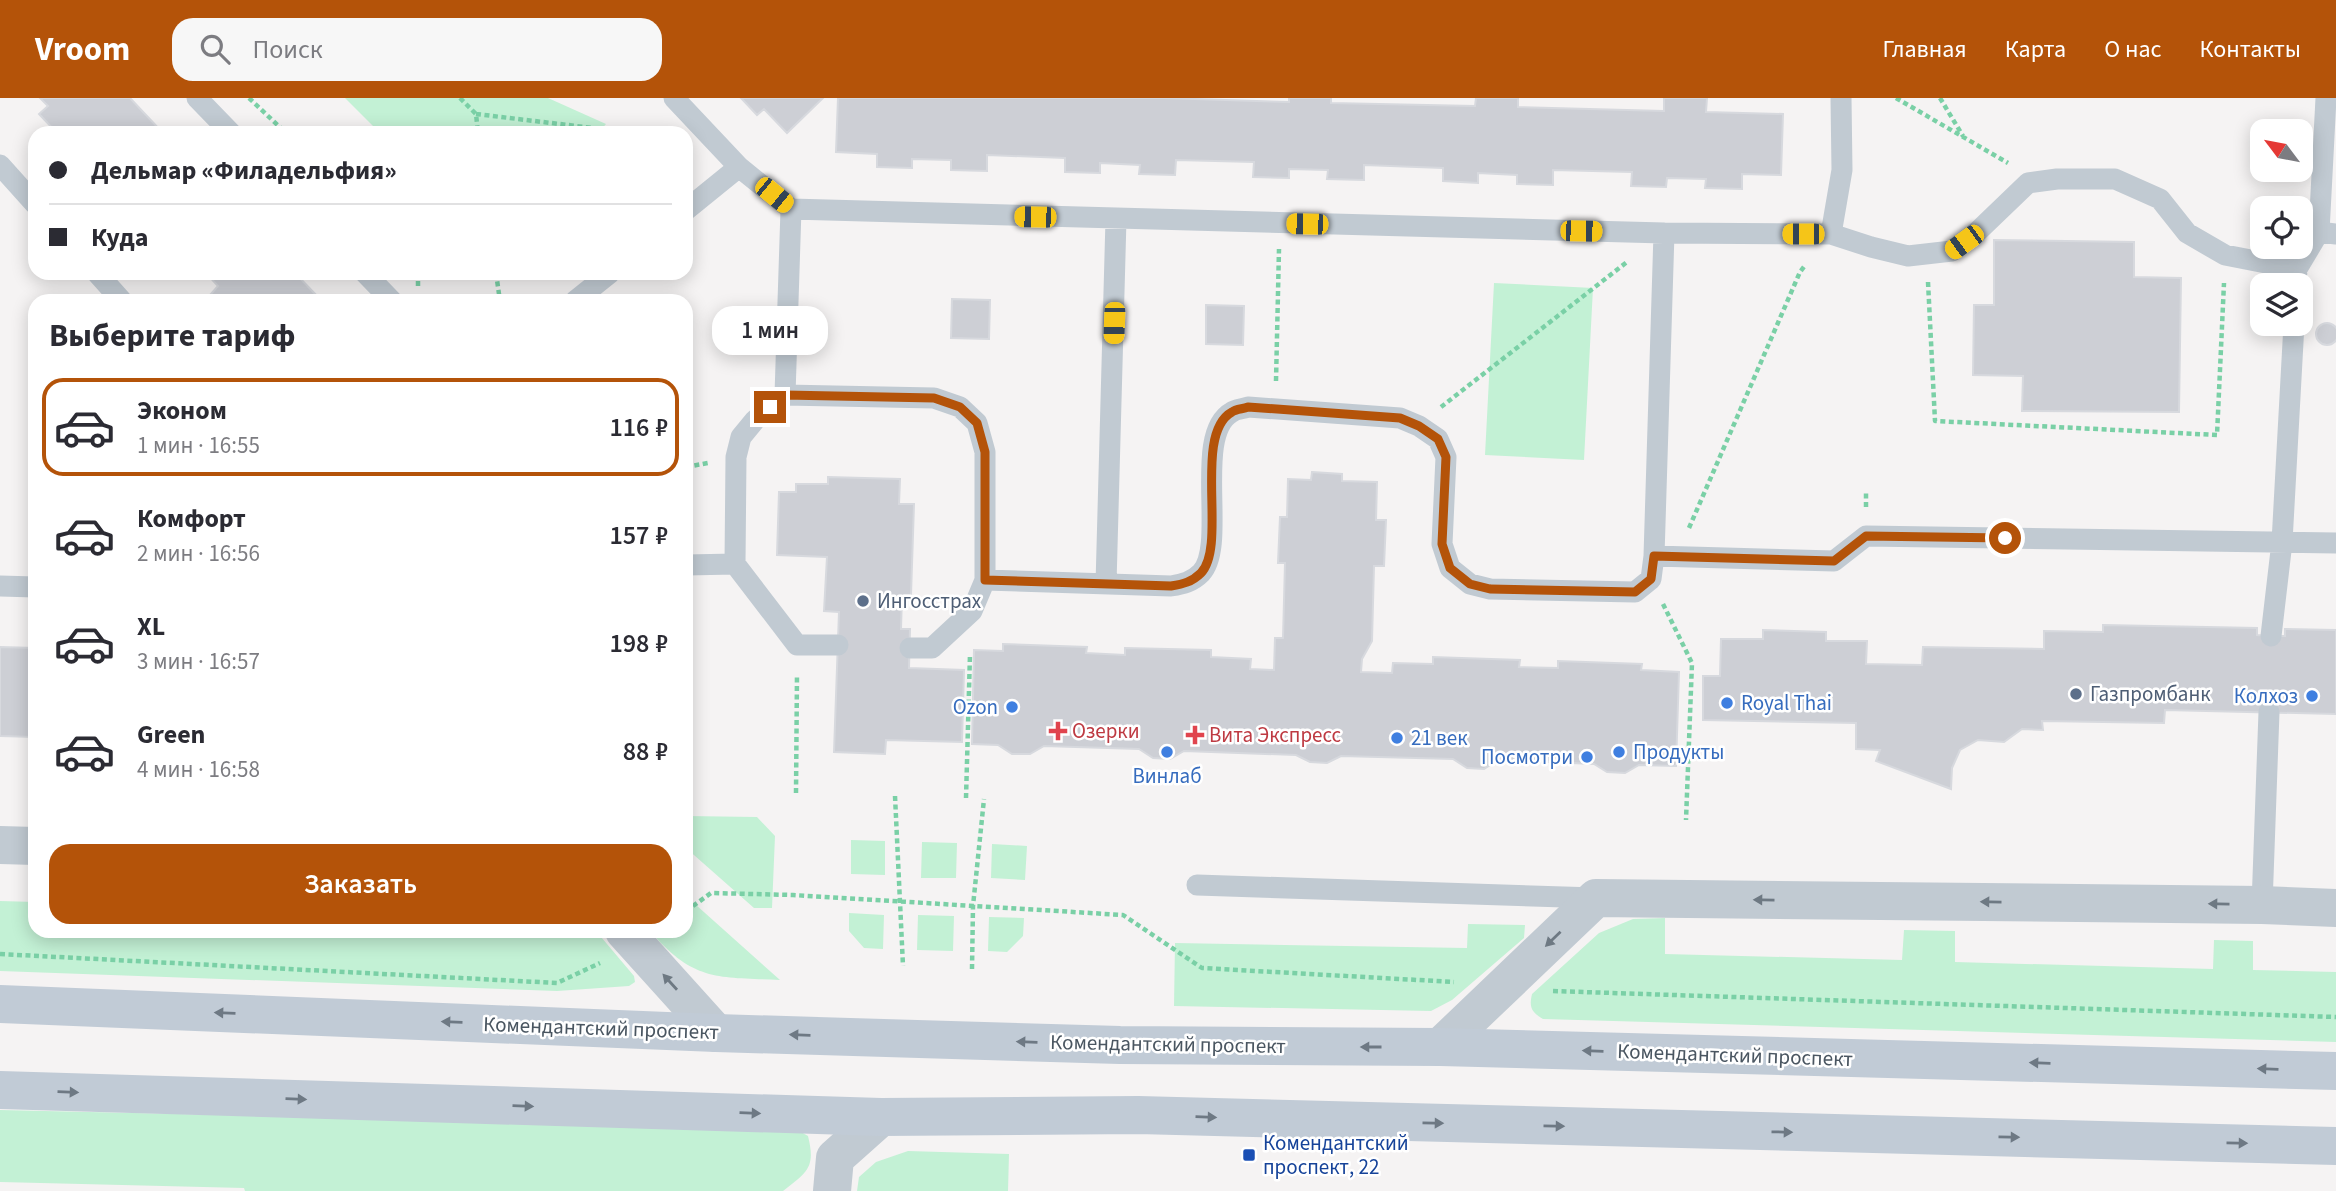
<!DOCTYPE html>
<html lang="ru">
<head>
<meta charset="utf-8">
<style>
  body { margin:0; font-family:"Source Sans 3",sans-serif; background:#f7f7f7; color:#2b2b33; height:100vh; display:flex; flex-direction:column; font-size:26px; white-space:nowrap }
  * { box-sizing:border-box; margin:0 }
  p { font-size:23px; color:#7c7c81 }
  .icon { flex:none; width:38px; height:38px; fill:none; stroke:currentColor; stroke-width:2; stroke-linecap:round; stroke-linejoin:round }
  .map { position:relative; flex:1; overflow:hidden }
  .side { position:absolute; left:28px; top:196px; width:665px; height:644px; display:flex; flex-direction:column; background:#fff; border-radius:21px; box-shadow:0 4px 18px #0003 }
  .side>* { flex:none }
  .banner { position:absolute; left:28px; top:28px; width:665px; height:154px; border-radius:21px; box-shadow:0 4px 18px #0003; display:grid; align-content:center; height:154px; padding:0 21px; background:#fff }
  .needle { width:46px; rotate:302deg }
  .fabs { position:absolute; left:2250px; top:21px; display:grid; gap:14px }
  .fabs a { display:grid; place-items:center; width:63px; height:63px; border-radius:14px; background:#fff; box-shadow:0 4px 18px #0003; font-size:35px }
  .end { position:absolute; width:32px; height:32px; margin:-16px; border:9px solid #b45309; background:#fff; box-shadow:0 0 0 4px #fff }
  .from { border-radius:50% }
  .bubble { position:absolute; height:49px; border-radius:21px; background:#fff; box-shadow:0 4px 18px #0003; font-size:23px; font-weight:600; line-height:49px; text-align:center }
  .car { position:absolute; width:21px; height:42px; margin:-21px -10px; border-radius:9px; box-shadow:0 0 5px 2px #0007; background:linear-gradient(#f5c518 24%,#345 0 40%,#f5c518 0 76%,#345 0 86%,#f5c518 0) }
  .banner b { display:flex; align-items:center; gap:24px; height:66px; font-size:26px }
  .banner b+b { border-top:2px solid #e1e1e2 }
  .banner i { width:18px; height:18px; background:#2b2b33 }
  ul { padding:0; list-style:none }
  li { display:flex; align-items:center; gap:21px; height:98px; margin:0 14px 10px; padding:0 7px; border:4px solid transparent; border-radius:21px }
  li div { flex:1 }
  li b { display:block; font-size:26px }
  li em { font-style:normal; font-weight:600 }
  li.current { border-color:#b45309 }
  li>.icon { width:63px; height:63px; stroke-width:1.5 }
  h2 { padding:0 21px; font-size:32px; line-height:84px }
  .primary-button { display:flex; gap:14px; margin-top:auto; padding:14px 21px }
  .primary-button a { flex:1; height:80px; border-radius:21px; background:#b45309; color:#fff; font-size:28px; font-weight:600; line-height:80px; text-align:center }
  header { display:flex; align-items:center; gap:42px; box-sizing:border-box; height:98px; padding:0 35px; background:#b45309; color:#fff }
  header strong { font-size:33px }
  nav { display:flex; gap:38px; margin-inline-start:auto; font-size:24px }
  .search { width:490px; height:63px; background:#f7f7f7; display:flex; align-items:center; gap:18px; box-sizing:border-box; padding:0 24px; border-radius:21px; color:#7c7c81; font-size:26px }
  .map>svg:first-child { display:block }
  .green { fill:#c3f1d5 }
  .building { fill:#cdcfd5; stroke:#d7d9de; stroke-width:2 }
  .lines { fill:none; stroke-linecap:round; stroke-linejoin:round }
  .path { stroke:#7ad0a6; stroke-width:4.5; stroke-dasharray:5 3.5; stroke-linecap:butt }
  .lane { stroke:#c1cad2; stroke-width:21 }
  .street { stroke:#c1cad2; stroke-width:38 }
  .secondary { stroke:#c1cbd6; stroke-width:38 }
  .oneway { fill:#6e7983 }
  .oneway2 { fill:#6e7984 }
  .route { stroke:#b45309; stroke-width:9 }
  .service-dot { fill:#5c6f8a; stroke:#fff; stroke-width:2.5 }
  .shop-dot { fill:#3f7fe0; stroke:#fff; stroke-width:2.5 }
  .health-dot { fill:#e0444e; stroke:#fff; stroke-width:2.5 }
  .transit-dot { fill:#1a4fb4; stroke:#fff; stroke-width:2.5 }
  .labels { text-anchor:middle; dominant-baseline:central; stroke-width:5; stroke-linejoin:round; paint-order:stroke }
  .service-label { font-size:21px; fill:#4e5e75; stroke:#fff; text-anchor:start }
  .shop-label { font-size:21px; fill:#366cbe; stroke:#fff; text-anchor:end }
  .health-label { font-size:21px; fill:#be3a42; stroke:#fff; text-anchor:start }
  .street-label { font-size:21px; fill:#4a5661; stroke:#fff }
  .transit-label { font-size:21px; fill:#164399; stroke:#fff; text-anchor:start }
</style>
</head>
<body>
<header>
<strong>Vroom</strong>
<div class="search"><svg class="icon" aria-label="search" viewBox="0 0 24 24"><circle cx="10" cy="10" r="6"/><path d="M15 15l6 6"/></svg>Поиск</div>
<nav><a>Главная</a><a>Карта</a><a>О нас</a><a>Контакты</a></nav>
</header>
<div class="map">
<svg width="2336" height="1093" viewBox="0 0 2336 1093">
  <rect width="100%" height="100%" fill="#f5f3f3"/>
  <path class="green" d="M345,0H548L606,26L598,35H380Z
    M1494,185L1593,190L1584,362L1485,357Z
    M686,718L757,719L775,738L772,810H754L686,750Z
    M851,742L885,743V777L851,776Z
    M922,744L957,745L956,780H921Z
    M992,746L1027,748L1025,782L991,780Z
    M686,798L780,882C717,879 694,884 650,833H686Z
    M0,803L35,804V833H596L634,878L635,884L629,888L557,893L0,873Z
    M849,815L884,817L883,851L864,850L849,833Z
    M918,817L954,818L953,853L917,852Z
    M989,819L1024,820L1023,838L1007,854L988,853Z
    M1665,820V856L1902,862L1904,832L1955,833V864L2213,871L2214,842L2253,843V872L2336,874V944L1543,921C1531,914 1529,909 1532,896L1599,835L1633,821Z
    M1468,826L1525,827L1524,840L1452,902L1431,913L1174,908L1175,845L1467,850Z
    M0,1012L794,1030L808,1038C816,1070 807,1074 783,1093H245L244,1090L0,1084Z
    M908,1053L1009,1056L1008,1093H857L859,1079L876,1064Z"/>
  <path class="building" d="M40,0H130L163,35H57L39,16L48,8Z
    M741,0H823L787,35L764,11L757,17Z
    M838,0H1164L1289,4V0H1331V5L1475,8L1476,0H1518V9L1664,13V0H1707L1706,14L1783,16L1781,77L1742,76V91L1705,90L1706,81L1667,80L1666,89L1631,88L1632,74L1553,72V87L1517,86V77L1478,75V85L1443,83V70L1364,67V82L1327,81L1328,72L1289,71V80L1253,79L1254,64L1176,62L1175,77L1139,76L1140,67L1100,65V75L1065,74V60L987,57V73L951,72V62L912,61V70L877,69V56L836,54Z
    M1994,142L2134,144V179L2181,180L2179,314L2022,313L2023,278L1973,277L1974,207H1994Z
    M206,175H295L322,203H216L210,197L218,188Z
    M952,201L990,202L989,241L951,240Z
    M1206,207L1244,208L1243,247L1206,246Z
    M2316 236a11 11 0 1 1 22 0a11 11 0 1 1-22 0Z
    M1312,374L1342,376V383L1377,384L1376,422H1386L1384,468H1374L1372,543L1362,561L1361,574L1392,575L1393,565L1433,566V559L1520,562L1519,569L1558,570V563L1642,566L1641,572L1679,574L1676,668L1639,667L1625,675L1607,674L1594,666L1498,662L1484,671L1467,670L1453,661L1341,658L1327,665L1310,664L1296,657L1184,653L1170,661L1153,660L1139,651L1044,648L1030,656H1012L998,647L972,646L974,552L1003,553V546L1087,549L1086,555L1125,557V550L1211,552V559L1251,561L1250,571L1274,572L1275,540H1283L1285,465H1278L1280,419H1287L1288,381L1311,382Z
    M828,379L900,381L899,406H914L911,497H902L901,531H910L909,570L964,572L962,644L886,642L885,656L834,654L839,514L824,513L827,459L777,457L779,394H796V386H828Z
    M2103,527L2257,530V537L2271,538H2285V531L2336,532V616L2165,612L2164,625L2042,623L2043,632L2022,631L2004,644L1978,642L1960,652L1952,670L1951,691L1876,663L1880,652L1856,651V625L1703,622V578H1720L1721,541H1763V532L1826,534V543H1867L1866,566L1922,567L1923,549L2044,551V533L2103,534Z
    M0,549L35,550V639L0,638Z"/>
  <g class="lines">
    <path class="path" d="M249,0L286,35
      M460,0L476,16L478,35
      M1896,0L2008,65
      M1940,0L1963,38
      M476,16L593,30L606,35
      M496,175L500,203
      M1928,184L1935,323L2217,337L2224,185
      M418,188V175
      M1276,283L1279,151
      M1441,309L1627,164
      M686,369L708,365
      M1866,409V393
      M1689,430L1800,174L1806,166
      M1663,506L1692,565L1686,722
      M796,695L797,576
      M895,698L903,868
      M966,700L970,556
      M686,813L711,795L793,797L1123,817L1202,870L1454,884
      M0,856L557,885L600,865
      M972,871L973,808L984,701
      M1553,893L2336,919"/>
    <path class="lane" d="M197,0L231,35
      M674,0L739,69L791,111L1664,135L1654,458L1834,463L1866,438L2336,445
      M0,67L35,106
      M791,111L785,297L755,322L741,339L736,359L735,466L797,547H838
      M686,112L739,69
      M2319,134L2326,0
      M1664,135L1831,136L1842,72L1841,0
      M1831,136L1871,149L1908,158L1952,153L1976,135L2028,85L2057,81H2115L2160,101L2187,135L2225,157L2297,171
      M97,175L122,203
      M365,175L392,203
      M2296,187L2297,171L2319,134L2336,136
      M575,203L610,175
      M785,297L934,300L960,309L977,325L985,354V482
      M686,467L735,466
      M1106,486L1116,121
      M0,488L35,489
      M2271,538L2282,444L2294,226
      M910,550H932L972,513L985,482L1171,488C1183,486 1192,484 1201,475C1228,447 1192,336 1232,314C1236,311 1243,311 1248,309L1400,320L1419,328L1438,341L1446,359L1442,446L1450,470L1470,486L1490,491L1635,494L1651,481L1654,458
      M1197,787L1596,800
      M2262,807L2269,614"/>
    <path class="street" d="M0,747L35,748
      M624,833L716,935
      M1440,949L1596,800L2262,807L2336,810
      M832,1093L835,1060L881,1019"/>
    <path class="secondary" d="M0,906L716,935L1120,947L1440,949L2336,973
      M0,992L881,1019L1138,1017L2336,1048"/>
  </g>
  <defs><path id="oneway-solid" d="M-6-.8H1V-3.2L6.5 0L1 3.2V.8H-6Z" transform="scale(1.75)"/></defs>
  <g class="oneway">
    <use href="#oneway-solid" transform="translate(1764 802) rotate(-179)"/>
    <use href="#oneway-solid" transform="translate(1991 804) rotate(-179)"/>
    <use href="#oneway-solid" transform="translate(2219 806) rotate(-179)"/>
    <use href="#oneway-solid" transform="translate(1553 841) rotate(136)"/>
    <use href="#oneway-solid" transform="translate(670 884) rotate(-132)"/>
  </g>
  <g class="oneway2">
    <use href="#oneway-solid" transform="translate(225 915) rotate(-178)"/>
    <use href="#oneway-solid" transform="translate(452 924) rotate(-178)"/>
    <use href="#oneway-solid" transform="translate(800 937) rotate(-178)"/>
    <use href="#oneway-solid" transform="translate(1027 944) rotate(-178)"/>
    <use href="#oneway-solid" transform="translate(1371 949) rotate(-180)"/>
    <use href="#oneway-solid" transform="translate(1593 953) rotate(-178)"/>
    <use href="#oneway-solid" transform="translate(2040 965) rotate(-178)"/>
    <use href="#oneway-solid" transform="translate(2268 971) rotate(-178)"/>
    <use href="#oneway-solid" transform="translate(68 994) rotate(2)"/>
    <use href="#oneway-solid" transform="translate(296 1001) rotate(2)"/>
    <use href="#oneway-solid" transform="translate(523 1008) rotate(2)"/>
    <use href="#oneway-solid" transform="translate(750 1015) rotate(2)"/>
    <use href="#oneway-solid" transform="translate(1206 1019) rotate(2)"/>
    <use href="#oneway-solid" transform="translate(1433 1025) rotate(1)"/>
    <use href="#oneway-solid" transform="translate(1554 1028) rotate(1)"/>
    <use href="#oneway-solid" transform="translate(1782 1034) rotate(1)"/>
    <use href="#oneway-solid" transform="translate(2009 1039) rotate(1)"/>
    <use href="#oneway-solid" transform="translate(2237 1045) rotate(1)"/>
  </g>
  <g class="lines">
    <path class="route" d="M770,309L785,297L934,300L960,309L977,325L985,354V482L1171,488C1183,486 1192,484 1201,475C1228,447 1192,336 1232,314C1236,311 1243,311 1248,309L1400,320L1419,328L1438,341L1446,359L1442,446L1450,470L1470,486L1490,491L1635,494L1651,481L1654,458L1834,463L1866,438L2005,440"/>
  </g>
  <g class="service-dot">
    <circle cx="863" cy="503" r="7"/>
    <circle cx="2076" cy="596" r="7"/>
  </g>
  <g class="shop-dot">
    <circle cx="2312" cy="598" r="7"/>
    <circle cx="1727" cy="605" r="7"/>
    <circle cx="1012" cy="609" r="7"/>
    <circle cx="1397" cy="640" r="7"/>
    <circle cx="1167" cy="654" r="7"/>
    <circle cx="1619" cy="654" r="7"/>
    <circle cx="1587" cy="659" r="7"/>
  </g>
  <g class="health-dot">
    <path d="M1054.5 622.5h7v7h7v7h-7v7h-7v-7h-7v-7h7z"/>
    <path d="M1191.5 626.5h7v7h7v7h-7v7h-7v-7h-7v-7h7z"/>
  </g>
  <rect class="transit-dot" x="1242" y="1050" width="14" height="14" rx="3.5"/>
  <g class="labels">
    <g class="service-label">
      <text x="877" y="503">Ингосстрах</text>
      <text x="2090" y="596">Газпромбанк</text>
    </g>
    <g class="shop-label">
      <text x="2298" y="598">Колхоз</text>
      <text x="1741" y="605" text-anchor="start">Royal Thai</text>
      <text x="998" y="609">Ozon</text>
      <text x="1411" y="640" text-anchor="start">21 век</text>
      <text x="1633" y="654" text-anchor="start">Продукты</text>
      <text x="1573" y="659">Посмотри</text>
      <text x="1167" y="678" text-anchor="middle">Винлаб</text>
    </g>
    <g class="health-label">
      <text x="1072" y="633">Озерки</text>
      <text x="1209" y="637">Вита Экспресс</text>
    </g>
    <g class="street-label">
      <text transform="translate(601 930) rotate(2)">Комендантский проспект</text>
      <text transform="translate(1168 946) rotate(1)">Комендантский проспект</text>
      <text transform="translate(1735 957) rotate(2)">Комендантский проспект</text>
    </g>
    <g class="transit-label">
      <text x="1263" y="1045">Комендантский<tspan x="1263" dy="24">проспект, 22</tspan></text>
    </g>
  </g>
</svg>
<div class="fabs">
<a><svg class="needle" viewBox="-14 -14 28 28"><path d="M0-13l5 13h-10z" fill="#e53935"/><path d="M0 13l5-13h-10z" fill="#7c7c81"/></svg></a>
<a><svg class="icon" aria-label="locate" viewBox="0 0 24 24"><circle cx="12" cy="12" r="6"/><path d="M12 2v4M12 18v4M2 12h4M18 12h4"/></svg></a>
<a><svg class="icon" aria-label="layers" viewBox="0 0 24 24"><path d="M12 4l9 5-9 5-9-5zM3 14l9 5 9-5"/></svg></a>
</div>
<i class="end from" style="left:2005px;top:440px"></i>
<i class="end" style="left:770px;top:309px"></i>
<div class="bubble" style="left:712px;top:208px;width:116px">1 мин</div>
<i class="car" style="left:774px;top:97px;rotate:129deg"></i>
<i class="car" style="left:1035px;top:119px;rotate:271deg"></i>
<i class="car" style="left:1307px;top:126px;rotate:271deg"></i>
<i class="car" style="left:1581px;top:133px;rotate:91deg"></i>
<i class="car" style="left:1803px;top:136px;rotate:270deg"></i>
<i class="car" style="left:1964px;top:144px;rotate:234deg"></i>
<i class="car" style="left:1114px;top:225px;rotate:182deg"></i>
<div class="banner">
<b><i class="from"></i>Дельмар «Филадельфия»</b>
<b><i></i>Куда</b>
</div>
<section class="side">
<h2>Выберите тариф</h2>
<ul>
<li class="current"><svg class="icon" aria-label="car" viewBox="0 0 24 24"><path d="M5 17H2v-5l4-1 3-4h7l3 4 3 1v5h-3M9 17h6M6 11h13"/><circle cx="7" cy="17" r="2"/><circle cx="17" cy="17" r="2"/></svg><div><b>Эконом</b><p>1 мин · 16:55</p></div><em>116 ₽</em></li>
<li><svg class="icon" aria-label="car" viewBox="0 0 24 24"><path d="M5 17H2v-5l4-1 3-4h7l3 4 3 1v5h-3M9 17h6M6 11h13"/><circle cx="7" cy="17" r="2"/><circle cx="17" cy="17" r="2"/></svg><div><b>Комфорт</b><p>2 мин · 16:56</p></div><em>157 ₽</em></li>
<li><svg class="icon" aria-label="car" viewBox="0 0 24 24"><path d="M5 17H2v-5l4-1 3-4h7l3 4 3 1v5h-3M9 17h6M6 11h13"/><circle cx="7" cy="17" r="2"/><circle cx="17" cy="17" r="2"/></svg><div><b>XL</b><p>3 мин · 16:57</p></div><em>198 ₽</em></li>
<li><svg class="icon" aria-label="car" viewBox="0 0 24 24"><path d="M5 17H2v-5l4-1 3-4h7l3 4 3 1v5h-3M9 17h6M6 11h13"/><circle cx="7" cy="17" r="2"/><circle cx="17" cy="17" r="2"/></svg><div><b>Green</b><p>4 мин · 16:58</p></div><em>88 ₽</em></li>
</ul>
<div class="primary-button"><a>Заказать</a></div>
</section>
</div>
</body>
</html>
